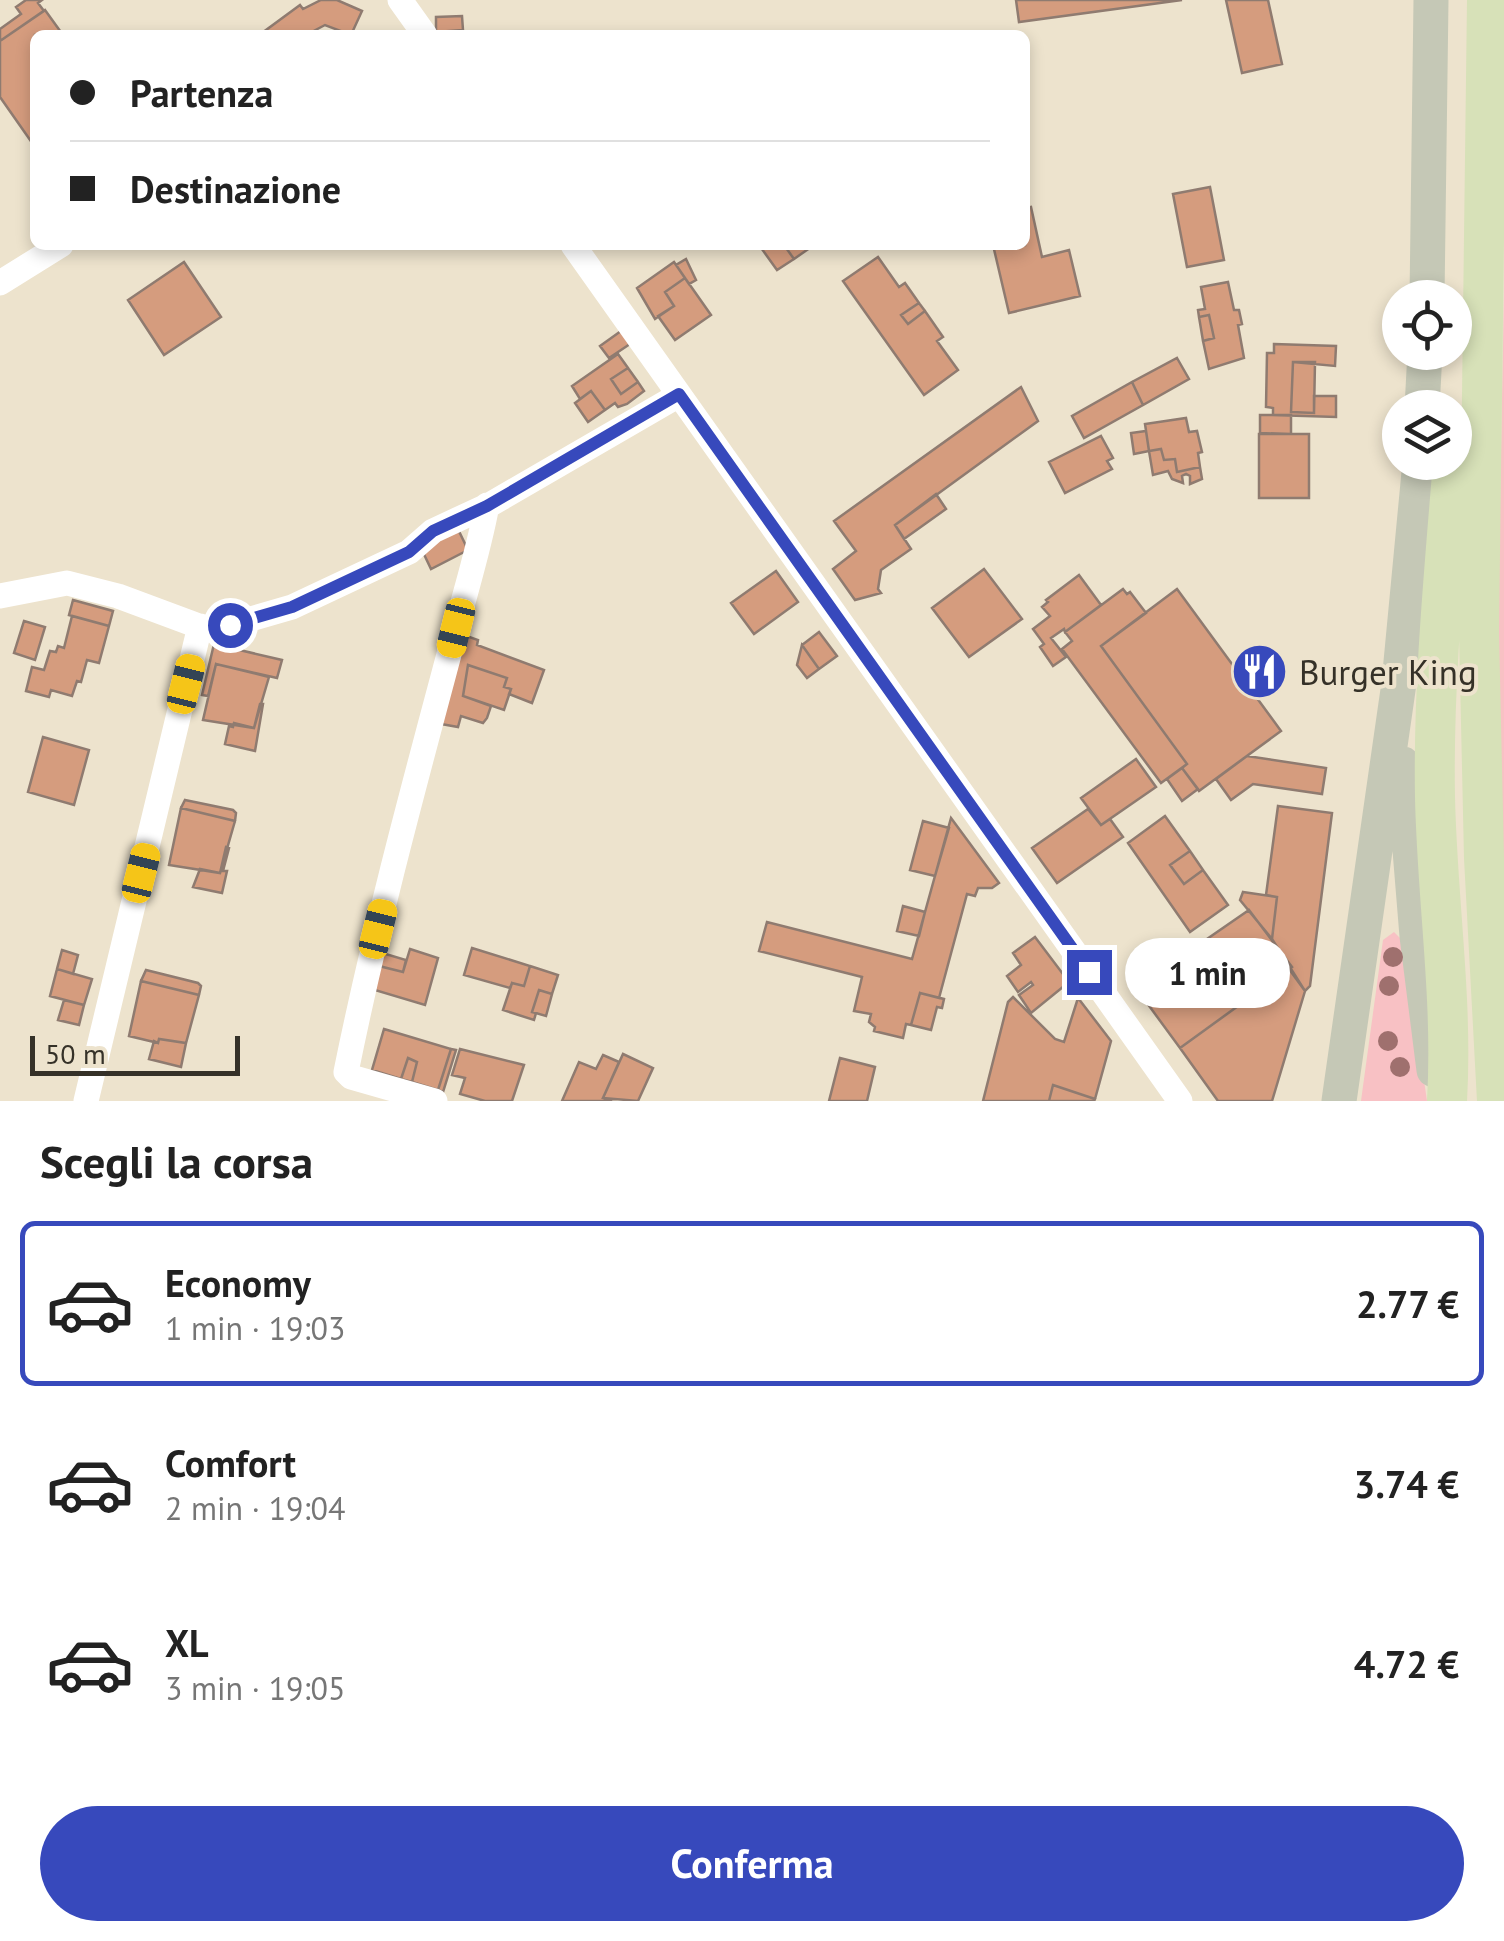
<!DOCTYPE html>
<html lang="it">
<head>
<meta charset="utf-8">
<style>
  body { margin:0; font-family:"PT Sans",sans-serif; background:#f6f6f6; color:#222; height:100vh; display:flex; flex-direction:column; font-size:38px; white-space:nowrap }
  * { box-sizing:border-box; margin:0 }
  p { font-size:32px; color:#767676 }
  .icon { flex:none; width:55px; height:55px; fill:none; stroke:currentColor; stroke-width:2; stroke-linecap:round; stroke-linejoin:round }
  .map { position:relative; height:1101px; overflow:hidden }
  .panel { display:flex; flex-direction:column; background:#fff; flex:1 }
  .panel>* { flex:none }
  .hud { position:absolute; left:30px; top:30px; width:1000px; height:220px; border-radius:15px; box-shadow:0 5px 15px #0003; display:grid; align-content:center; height:220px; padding:0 40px; background:#fff }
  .buttons { position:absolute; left:1382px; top:280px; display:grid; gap:20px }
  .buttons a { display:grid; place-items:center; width:90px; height:90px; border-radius:50%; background:#fff; box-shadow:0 5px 15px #0003; font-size:50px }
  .scale { position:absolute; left:30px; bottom:25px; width:210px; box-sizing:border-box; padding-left:10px; border:5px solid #353128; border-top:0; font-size:28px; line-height:35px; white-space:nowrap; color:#353128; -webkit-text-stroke:8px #ede3cd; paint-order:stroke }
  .end { position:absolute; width:45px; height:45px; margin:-22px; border:12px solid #3749bc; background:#fff; box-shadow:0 0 0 5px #fff }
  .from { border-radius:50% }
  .bubble { position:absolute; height:70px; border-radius:35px; background:#fff; box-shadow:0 5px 15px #0003; font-size:32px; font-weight:700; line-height:70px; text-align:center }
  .car { position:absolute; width:30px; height:60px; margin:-30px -15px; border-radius:12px; box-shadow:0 0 8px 2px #0007; background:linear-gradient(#f5c518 24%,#345 0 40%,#f5c518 0 76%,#345 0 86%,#f5c518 0) }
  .hud b { display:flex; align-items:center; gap:35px; height:95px; font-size:38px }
  .hud b+b { border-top:2px solid #e0e0e0 }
  .hud i { width:25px; height:25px; background:#222 }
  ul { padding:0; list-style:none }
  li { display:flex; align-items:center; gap:30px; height:165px; margin:0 20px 15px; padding:0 20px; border:5px solid transparent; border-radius:15px }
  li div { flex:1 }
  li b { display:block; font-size:38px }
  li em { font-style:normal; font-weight:700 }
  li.active { border-color:#3749bc }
  li>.icon { width:90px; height:90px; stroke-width:1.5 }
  h2 { padding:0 40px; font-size:45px; line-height:120px }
  .cta { display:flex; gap:20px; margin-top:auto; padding:20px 40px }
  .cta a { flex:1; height:115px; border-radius:60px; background:#3749bc; color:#fff; font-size:40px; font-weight:700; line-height:115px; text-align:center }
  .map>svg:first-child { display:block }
  .green { fill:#f8c1c4 }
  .building { fill:#d59c7e; stroke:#8f7b70; stroke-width:2.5 }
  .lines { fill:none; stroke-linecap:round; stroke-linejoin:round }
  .street { stroke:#fff; stroke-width:25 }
  .secondary { stroke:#c5c8b6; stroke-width:35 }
  .primary { stroke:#d7e1b8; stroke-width:40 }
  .tree { fill:#9f706e }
  .route { stroke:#3749bc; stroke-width:12 }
  .labels { text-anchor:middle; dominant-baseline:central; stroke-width:8; stroke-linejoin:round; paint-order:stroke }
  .poi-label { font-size:35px; fill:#353128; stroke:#ede3cd; text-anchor:start }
</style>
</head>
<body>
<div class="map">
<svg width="1504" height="1101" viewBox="0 0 1504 1101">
  <rect width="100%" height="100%" fill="#ede3cd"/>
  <path class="green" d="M1504,295V895L1497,666Z
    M1394,932L1404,942L1427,1101H1361L1383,940Z"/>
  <path class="building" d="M26,0H42L38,3L44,11L0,41V29L21,14L16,7Z
    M321,0H337L362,11L351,35L325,25L306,35L262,33L300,5L303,9Z
    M1016,0H1182L1019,22Z
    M1226,0H1268L1282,64L1242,73Z
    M45,10L63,35H35V147L0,97V41Z
    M462,16L463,30L436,32V17Z
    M1210,187L1224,260L1187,267L1173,194Z
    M1031,207L1042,257L1069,250L1080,296L1009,313L993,245H1025V208Z
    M759,245H784L794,259L777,270Z
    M784,245H814L794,259Z
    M878,257L899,287L905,283L919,303L901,315L908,324L925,311L943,337L937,341L958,370L924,395L843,281Z
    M686,259L696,280L689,284L676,265Z
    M184,262L221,317L164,355L128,300Z
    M674,262L685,278L665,292L674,306L655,319L637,288Z
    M685,278L711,315L675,340L658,316L674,306L665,292Z
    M1228,282L1234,310H1239L1242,324L1238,325L1244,358L1209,369L1203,341L1214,338L1209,315L1199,317L1198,310L1205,309L1201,287Z
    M919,303L925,311L908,324L901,315Z
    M1209,315L1214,338L1203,341L1199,317Z
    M621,331L630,344L609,358L600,346Z
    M1274,344L1336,346L1335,366L1293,362L1291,412L1314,413V396H1336V417L1273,415V408L1266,407L1267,353H1274Z
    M618,354L628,368L611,379L621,394L638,382L644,391L627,404L618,407L615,403L605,410L591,391L580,399L572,386Z
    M1177,358L1189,379L1143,405L1132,382Z
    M1293,362H1315L1314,413L1291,412Z
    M628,368L638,382L621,394L611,379Z
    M1132,382L1143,405L1084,438L1072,416Z
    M1021,387L1038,421L895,525L911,549L881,570L878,589L881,593L855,600L833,569L856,551L834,521Z
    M591,391L605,410L588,422L575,403Z
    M1260,415H1291V434L1260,433Z
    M1186,418L1189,432L1197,431L1202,452L1198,453L1200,467L1177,472L1175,459L1164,460L1161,449L1149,451L1145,424Z
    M1146,431L1149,451L1134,454L1131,433Z
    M1259,434H1309V498H1259Z
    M1101,436L1113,458L1107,461L1112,469L1065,493L1049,462Z
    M1161,449L1164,460L1175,459L1177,472L1200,467L1202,479L1190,484V476L1186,474L1182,476L1183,483L1172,479L1168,471L1153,475L1149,451Z
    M936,494L946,509L904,539L895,525Z
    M456,525L468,550L431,569L421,548Z
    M984,569L1022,619L969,657L932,608Z
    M776,571L798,602L754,634L731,603Z
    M1079,575L1101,605L1065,632L1064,629L1051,638L1066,657L1053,666L1040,647L1044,644L1033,629L1050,616L1042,607L1048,602L1046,600Z
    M1123,589L1127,594L1130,592L1146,613L1101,646L1187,764L1161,783L1062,649L1072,641L1065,632Z
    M1177,589L1281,731L1199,791L1182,768L1187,764L1101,646Z
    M73,600L113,611L109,626L69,615Z
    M72,616L109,626L99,663L87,660L81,682L77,681L72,696L51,690L49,697L26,691L32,667L44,670L50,651L56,652L58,646L64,648Z
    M24,621L45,627L35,660L14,653Z
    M819,632L837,656L819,669L802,645Z
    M458,633L478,640L477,645L544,670L532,703L509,694L511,689L504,687L507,678L468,665L463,696L491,706L487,718L483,723L461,716L458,727L441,724Z
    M214,644L282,660L277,678L216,664L208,696L202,695Z
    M802,645L819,669L807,678L797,665Z
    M216,664L269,677L254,728L203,720Z
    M468,665L507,678L504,687L511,689L504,710L463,696Z
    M260,704H263L255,751L225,744L229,726L233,727L234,723L254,728Z
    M43,737L89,750L74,805L28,792Z
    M1247,756L1326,768L1322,794L1253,784L1231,800L1216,779Z
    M1136,759L1156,787L1101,825L1081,798Z
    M1182,768L1198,789L1182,801L1167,779Z
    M185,800L233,810L236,813L235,821L181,808Z
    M1278,806L1332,813L1310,986L1305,991L1272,939L1277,897L1266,895Z
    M181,808L235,821L220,873L169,865Z
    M1088,809L1101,825L1110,819L1123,837L1057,883L1032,848Z
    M1165,816L1190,851L1170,865L1184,884L1203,870L1228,905L1190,932L1128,843Z
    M951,818L999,883L992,888H978L975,896L967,894L939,998L920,993L911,1025L906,1024L903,1038L874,1031L875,1027L869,1022L871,1014L854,1011L862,977L759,951L767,922L912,959Z
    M923,821L949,828L935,876L910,870Z
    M226,847L229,848L223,871H227L222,893L193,887L200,869L220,873Z
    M1190,851L1203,870L1184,884L1170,865Z
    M1243,892L1277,897L1272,939L1240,900Z
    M903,906L925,912L919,936L897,931Z
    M1249,910L1292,967L1180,1048L1136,988Z
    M1035,937L1069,982L1031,1013L1019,995L1033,985L1031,982L1018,992L1007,976L1021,965L1013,953Z
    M472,948L530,966L524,986L512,983L510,988L464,975Z
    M410,949L438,958L425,1005L368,988L375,965L403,972Z
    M62,950L78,955L73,974L57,969Z
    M379,952L406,960L403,972L375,965Z
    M530,966L558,975L552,994L539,990L532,1012L536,1013L534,1020L503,1010L512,983L524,986Z
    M57,969L92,979L84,1005L50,996Z
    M1289,969L1305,991L1272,1101H1218L1180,1048Z
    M146,970L198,983L201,986L199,995L141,981Z
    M141,981L199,995L186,1043L159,1039L158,1043L129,1036Z
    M539,990L552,994L546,1016L532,1012Z
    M920,993L944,999L942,1008L937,1007L931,1030L911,1025Z
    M1013,997L1055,1039L1064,1042L1078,998L1111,1041L1095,1099L1053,1085L1049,1101H983L1008,1002Z
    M64,1000L84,1005L79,1025L58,1020Z
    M384,1029L451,1049L438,1090L412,1082L417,1062L408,1058L401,1079L372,1070Z
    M159,1039L186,1043L181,1067L149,1059L154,1041L158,1043Z
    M451,1049L456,1050L443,1092L438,1090Z
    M460,1049L524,1065L512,1101H485L460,1094L465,1078L452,1075Z
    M623,1054L653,1068L638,1101L603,1098Z
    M603,1055L619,1062L603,1098L612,1101H562L579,1062L596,1069Z
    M408,1058L417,1062L412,1082L401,1079Z
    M840,1058L875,1067L867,1101H829Z
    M1053,1085L1095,1099L1094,1101H1049Z"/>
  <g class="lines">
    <path class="street" d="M400,0L425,35
      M573,245L1180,1101
      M0,283L61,245
      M0,596L67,583L118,596L204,628L230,625L292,607L409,552L433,531L491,504L679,395
      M86,1101L200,626
      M435,1101L351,1077L346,1072C376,924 416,778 455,632C466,589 479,549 487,505"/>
    <path class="secondary" d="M1427,298L1431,0
      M1422,408L1425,352
      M1403,764L1417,936L1434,1070
      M1339,1101L1399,683L1420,462"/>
    <path class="primary" d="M1487,0L1479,632L1484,858L1497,1101
      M1447,1101C1453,999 1437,899 1435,797C1433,685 1444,574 1453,462"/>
  </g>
  <g class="tree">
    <circle cx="1393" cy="957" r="10"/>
    <circle cx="1389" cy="986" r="10"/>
    <circle cx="1388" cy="1041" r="10"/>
    <circle cx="1400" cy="1067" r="10"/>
  </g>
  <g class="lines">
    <path class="route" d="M230,625L292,607L409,552L433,531L487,506L679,394L1089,972"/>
  </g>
  <defs>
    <symbol id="restaurant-disc" viewBox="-11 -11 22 22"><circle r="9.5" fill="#3749bc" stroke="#ede3cd"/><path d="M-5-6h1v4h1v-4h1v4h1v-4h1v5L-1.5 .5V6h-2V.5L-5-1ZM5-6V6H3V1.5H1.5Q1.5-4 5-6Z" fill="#fff"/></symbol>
  </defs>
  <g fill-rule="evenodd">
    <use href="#restaurant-disc" x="1228" y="640" width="63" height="63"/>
  </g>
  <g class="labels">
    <g class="poi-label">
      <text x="1299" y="672">Burger King</text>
    </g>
  </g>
</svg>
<div class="buttons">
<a><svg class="icon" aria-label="locate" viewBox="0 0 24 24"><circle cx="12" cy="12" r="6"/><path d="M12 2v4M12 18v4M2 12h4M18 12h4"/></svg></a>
<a><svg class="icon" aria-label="layers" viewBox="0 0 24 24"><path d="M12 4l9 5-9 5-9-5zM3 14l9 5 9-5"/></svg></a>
</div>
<div class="scale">50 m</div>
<i class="end from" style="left:230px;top:625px"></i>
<i class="end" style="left:1089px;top:972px"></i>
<div class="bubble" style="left:1125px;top:938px;width:165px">1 min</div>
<i class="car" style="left:456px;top:628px;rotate:194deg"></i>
<i class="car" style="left:186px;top:684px;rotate:14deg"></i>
<i class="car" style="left:141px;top:873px;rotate:14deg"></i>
<i class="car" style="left:378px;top:929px;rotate:14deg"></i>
<div class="hud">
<b><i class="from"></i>Partenza</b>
<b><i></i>Destinazione</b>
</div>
</div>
<section class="panel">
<h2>Scegli la corsa</h2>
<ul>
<li class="active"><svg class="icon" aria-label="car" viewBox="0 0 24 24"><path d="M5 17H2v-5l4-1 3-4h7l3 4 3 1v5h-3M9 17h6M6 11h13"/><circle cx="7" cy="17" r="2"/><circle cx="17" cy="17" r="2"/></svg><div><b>Economy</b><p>1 min · 19:03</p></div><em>2.77 €</em></li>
<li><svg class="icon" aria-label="car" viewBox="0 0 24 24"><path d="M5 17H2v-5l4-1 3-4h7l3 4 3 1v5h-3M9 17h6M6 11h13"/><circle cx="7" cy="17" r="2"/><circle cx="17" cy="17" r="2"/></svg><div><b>Comfort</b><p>2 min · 19:04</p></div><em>3.74 €</em></li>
<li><svg class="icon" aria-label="car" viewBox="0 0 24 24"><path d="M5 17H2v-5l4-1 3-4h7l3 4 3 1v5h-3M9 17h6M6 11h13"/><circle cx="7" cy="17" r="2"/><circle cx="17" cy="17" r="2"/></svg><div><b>XL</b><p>3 min · 19:05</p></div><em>4.72 €</em></li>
</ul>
<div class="cta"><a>Conferma</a></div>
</section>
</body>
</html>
